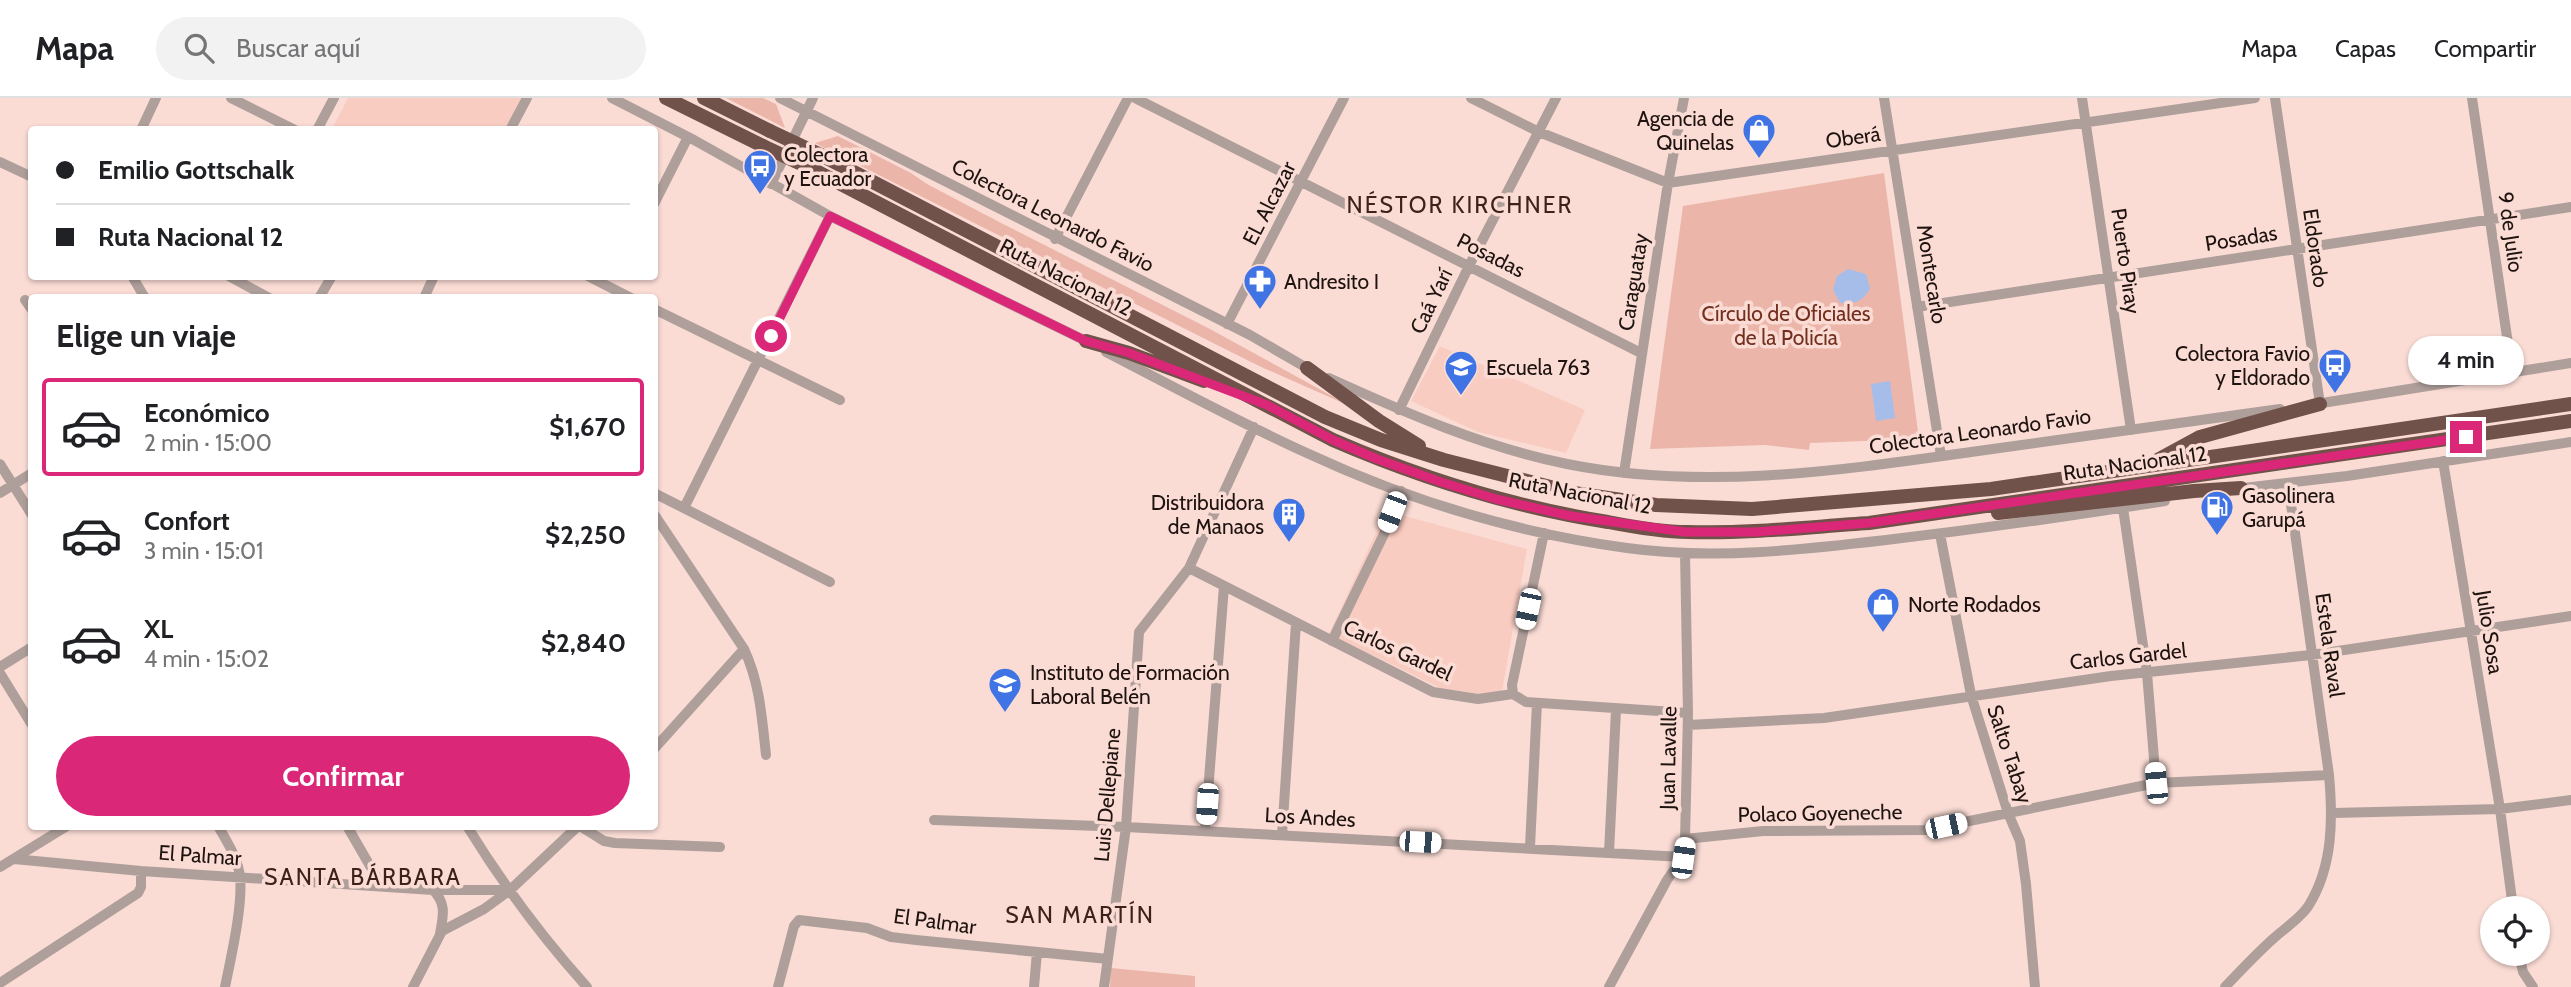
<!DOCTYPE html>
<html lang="es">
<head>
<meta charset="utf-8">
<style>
  body { margin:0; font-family:Cabin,sans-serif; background:#f2f2f2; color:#202124; height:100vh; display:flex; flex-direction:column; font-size:26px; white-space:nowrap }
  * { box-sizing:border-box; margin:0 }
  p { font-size:23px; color:#757577 }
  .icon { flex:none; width:38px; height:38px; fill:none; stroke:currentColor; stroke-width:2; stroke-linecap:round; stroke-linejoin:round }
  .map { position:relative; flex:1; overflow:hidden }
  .side { position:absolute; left:28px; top:196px; width:630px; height:536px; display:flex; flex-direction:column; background:#fff; border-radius:7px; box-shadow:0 2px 5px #0004 }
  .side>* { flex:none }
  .guide { position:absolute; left:28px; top:28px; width:630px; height:154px; border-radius:7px; box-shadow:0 2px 5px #0004; display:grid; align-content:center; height:154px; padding:0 28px; background:#fff }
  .buttons { position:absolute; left:2480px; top:798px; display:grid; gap:14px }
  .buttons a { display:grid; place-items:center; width:70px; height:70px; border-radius:50%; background:#fff; box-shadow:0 2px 5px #0004; font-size:35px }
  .end { position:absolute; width:32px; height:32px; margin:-16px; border:9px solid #db2777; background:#fff; box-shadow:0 0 0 4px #fff }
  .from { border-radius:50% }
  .bubble { position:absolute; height:49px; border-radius:24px; background:#fff; box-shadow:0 2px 5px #0004; font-size:23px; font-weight:800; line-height:49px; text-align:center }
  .car { position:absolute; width:21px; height:42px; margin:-21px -10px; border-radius:9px; box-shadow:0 0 5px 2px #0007; background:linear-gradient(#fff 24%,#345 0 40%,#fff 0 76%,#345 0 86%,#fff 0) }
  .guide b { display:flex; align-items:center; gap:24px; height:66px; font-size:26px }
  .guide b+b { border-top:2px solid #e0e0e0 }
  .guide i { width:18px; height:18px; background:#202124 }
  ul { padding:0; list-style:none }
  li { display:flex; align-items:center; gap:21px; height:98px; margin:0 14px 10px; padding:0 14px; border:4px solid transparent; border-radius:7px }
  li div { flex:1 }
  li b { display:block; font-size:26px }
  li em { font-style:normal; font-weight:800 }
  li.active { border-color:#db2777 }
  li>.icon { width:63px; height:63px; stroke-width:1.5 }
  h2 { padding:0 28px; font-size:32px; line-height:84px }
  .action { display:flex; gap:14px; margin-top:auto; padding:14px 28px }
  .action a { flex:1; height:80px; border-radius:42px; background:#db2777; color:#fff; font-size:28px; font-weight:800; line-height:80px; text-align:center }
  header { display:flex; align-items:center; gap:42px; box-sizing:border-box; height:98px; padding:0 35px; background:#fff; border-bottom:2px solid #e0e0e0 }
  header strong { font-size:33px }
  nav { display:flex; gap:38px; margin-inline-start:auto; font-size:24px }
  .search { width:490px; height:63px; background:#f2f2f2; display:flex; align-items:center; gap:18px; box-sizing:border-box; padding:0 24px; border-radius:38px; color:#757577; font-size:26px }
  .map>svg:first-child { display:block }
  .built { fill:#f9ccc1 }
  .green { fill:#ebb6a9 }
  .water { fill:#a6bdea }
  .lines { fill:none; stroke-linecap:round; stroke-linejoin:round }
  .minor { stroke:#af9f9b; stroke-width:10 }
  .highway { stroke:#71524a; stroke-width:14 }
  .highway-bridge { stroke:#71524a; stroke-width:14 }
  .route { stroke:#db2777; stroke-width:9 }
  .labels { text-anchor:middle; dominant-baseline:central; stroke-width:7; stroke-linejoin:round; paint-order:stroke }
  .poi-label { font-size:21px; fill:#1f1310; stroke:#fadcd5; text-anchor:start }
  .street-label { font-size:21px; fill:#1f1310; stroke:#fadcd5 }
  .park-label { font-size:21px; fill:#722f1f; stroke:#fadcd5 }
  .neighbourhood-label { font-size:23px; letter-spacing:2px; fill:#3d221c; stroke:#fadcd5 }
</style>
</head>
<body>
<header>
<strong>Mapa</strong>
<div class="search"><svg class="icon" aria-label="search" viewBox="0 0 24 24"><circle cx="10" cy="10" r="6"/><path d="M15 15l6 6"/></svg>Buscar aquí</div>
<nav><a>Mapa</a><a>Capas</a><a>Compartir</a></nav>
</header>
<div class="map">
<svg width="2571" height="889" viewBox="0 0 2571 889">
  <rect width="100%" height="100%" fill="#fadcd5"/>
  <path class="built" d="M348,0H521L505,31H332Z
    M1440,248L1585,312L1566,355L1478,334L1411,303Z
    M1386,413L1527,451L1501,599L1440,590L1329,536Z"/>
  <path class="green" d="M726,0H763L776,6L785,30Z
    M838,38L911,75L927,86L1003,126L1210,231L1354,310L1257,267L815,45Z
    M1884,75L1919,341L1810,345L1809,352L1765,347L1650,351L1683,108Z
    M1111,870L1195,878V889H1110Z"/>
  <path class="water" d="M1848,171L1866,176L1870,190C1862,205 1855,205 1840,205L1833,192L1837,178Z
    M1890,283L1895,320L1876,323L1871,286Z"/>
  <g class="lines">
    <path class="minor" d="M231,0L295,32
      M612,0L694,42L830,118L1090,245
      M780,0L1250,237L1312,273
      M1135,0L1641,255
      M1471,0L1539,34L1668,85L2255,0
      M1884,0L1941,358
      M2082,0L2131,332
      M2275,0L2320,306
      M2472,0L2512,273
      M141,32L156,0
      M317,32L334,0
      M510,32L527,0
      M0,64L32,79
      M771,86L813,0
      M654,106L688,39
      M1055,141L1128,0
      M132,178L145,200
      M229,178L269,200
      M588,178L631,200
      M319,200L332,178
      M424,200L434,178
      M25,202L32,212
      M1917,209L2571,109
      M654,211L840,302
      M1227,226L1344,0
      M1106,254C1174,289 1240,325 1309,356C1408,402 1518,435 1627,450C1713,462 1800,452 1886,442C1979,431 2072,418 2165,403
      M1329,280C1406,315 1483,349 1567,366C1702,393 1837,373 1971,354C2074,340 2177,325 2280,311
      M2316,306L2571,265
      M1399,312L1469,168L1556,0
      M2443,363L2500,711L2513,810
      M0,366L32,417
      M1624,375L1668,85L1684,0
      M2235,391L2347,378L2571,344
      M0,395L32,375
      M654,395L830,484
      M684,410L830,118
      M2123,410L2147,575L2156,685
      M654,416L744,551C760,585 762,621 766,657
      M1940,436L1971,597L2008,715L2020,743L2026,786L2035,889
      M1189,470L1433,594L1478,601L1513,596L1526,604L1688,615
      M1332,543L1384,436L1401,393
      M0,569L32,549
      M0,575L32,627
      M1513,596L1512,587L1544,435
      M1688,627L1824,620L2111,578L2311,557L2571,518
      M654,651L744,551
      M2333,715L2500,711L2571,702
      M934,722L1126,729L1683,759
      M218,728C227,744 238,760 240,779C243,808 231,859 225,889
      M347,728L381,787
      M467,728C502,785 542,839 587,889
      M580,728L604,743L615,745L720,749
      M1205,733L1224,488
      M1282,737L1296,525
      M1685,741L1763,733L1925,732L2156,685L2329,677
      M1530,749L1537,605
      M1609,755L1616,612
      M14,761L141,773L433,792H510
      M0,769L67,728
      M433,792C447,806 443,818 440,836
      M2519,856L2523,874L2533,889
      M0,885L138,795L141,789V773
      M413,889L442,833L484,811L510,792L578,728
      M778,889L794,828L799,822L867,830L891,839L916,842L1108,861
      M1034,889L1037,854
      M1104,889L1126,729L1139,534L1189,470L1254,329
      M1609,889L1667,782L1683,759L1685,741L1688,615L1685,455
      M2225,889C2241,872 2257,855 2274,840C2285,830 2302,819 2309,807C2333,768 2333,721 2329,677L2288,385"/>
    <path class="highway" d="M666,0L763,48
      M704,0L770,33
      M821,57L1325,319L1381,342L1444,362L1574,395L1656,407L1752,411L1991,391L2571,306
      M814,72L1333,342C1421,380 1513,409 1608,424C1634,429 1661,434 1687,434C1748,436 1808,429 1869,425L2571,323
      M1086,243L1129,255L1204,283
      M1307,270L1379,323L1419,348
      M2154,364L2200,339L2320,306
      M1998,415L2194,393L2241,390"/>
    <path class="highway-bridge" d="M770,33L821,57
      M763,48L814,72"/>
  </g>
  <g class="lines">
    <path class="route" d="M771,238L830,118L1086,243L1129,255L1267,307L1333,342L1377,361L1441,384L1496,401L1571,418L1685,434H1756L1869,425L2466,339"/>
  </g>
  <defs>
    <symbol id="shop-pin" viewBox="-11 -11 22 30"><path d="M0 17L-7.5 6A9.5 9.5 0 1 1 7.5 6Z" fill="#4074e5" stroke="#fadcd5"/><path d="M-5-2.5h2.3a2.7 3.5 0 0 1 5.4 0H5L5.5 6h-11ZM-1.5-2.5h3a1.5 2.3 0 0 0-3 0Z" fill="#fff"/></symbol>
    <symbol id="bus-pin" viewBox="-11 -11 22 30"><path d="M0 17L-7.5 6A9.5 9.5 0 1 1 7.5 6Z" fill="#4074e5" stroke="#fadcd5"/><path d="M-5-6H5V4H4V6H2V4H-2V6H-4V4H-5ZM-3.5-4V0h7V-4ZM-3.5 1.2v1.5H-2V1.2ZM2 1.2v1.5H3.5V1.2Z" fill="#fff"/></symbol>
    <symbol id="pharmacy-pin" viewBox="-11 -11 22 30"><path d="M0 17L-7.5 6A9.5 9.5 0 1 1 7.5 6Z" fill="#4074e5" stroke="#fadcd5"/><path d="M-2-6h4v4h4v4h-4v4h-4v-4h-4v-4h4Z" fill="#fff"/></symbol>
    <symbol id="school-pin" viewBox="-11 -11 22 30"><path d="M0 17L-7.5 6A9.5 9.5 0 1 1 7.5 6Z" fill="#4074e5" stroke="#fadcd5"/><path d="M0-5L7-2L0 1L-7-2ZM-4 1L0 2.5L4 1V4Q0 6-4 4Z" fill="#fff"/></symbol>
    <symbol id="fuel-pin" viewBox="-11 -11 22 30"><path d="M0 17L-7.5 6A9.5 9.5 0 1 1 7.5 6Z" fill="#4074e5" stroke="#fadcd5"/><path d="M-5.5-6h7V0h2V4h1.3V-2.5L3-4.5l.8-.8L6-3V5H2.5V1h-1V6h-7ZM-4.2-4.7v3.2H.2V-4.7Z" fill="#fff"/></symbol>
    <symbol id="building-pin" viewBox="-11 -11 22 30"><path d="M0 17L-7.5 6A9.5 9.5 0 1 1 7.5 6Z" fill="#4074e5" stroke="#fadcd5"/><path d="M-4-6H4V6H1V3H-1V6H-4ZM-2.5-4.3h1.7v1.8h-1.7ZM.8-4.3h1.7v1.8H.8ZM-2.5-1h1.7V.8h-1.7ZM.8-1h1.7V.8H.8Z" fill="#fff"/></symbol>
  </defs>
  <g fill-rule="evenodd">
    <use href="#shop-pin" x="1740" y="13" width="38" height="52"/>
    <use href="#bus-pin" x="741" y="49" width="38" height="52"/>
    <use href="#pharmacy-pin" x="1241" y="164" width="38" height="52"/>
    <use href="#bus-pin" x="2316" y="248" width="38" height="52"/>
    <use href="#school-pin" x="1442" y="250" width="38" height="52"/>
    <use href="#fuel-pin" x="2198" y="390" width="38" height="52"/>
    <use href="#building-pin" x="1270" y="397" width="38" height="52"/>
    <use href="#shop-pin" x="1864" y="487" width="38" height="52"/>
    <use href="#school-pin" x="986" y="567" width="38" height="52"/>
  </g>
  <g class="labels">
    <g class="poi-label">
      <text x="1734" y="20" text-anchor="end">Agencia de<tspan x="1734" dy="24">Quinelas</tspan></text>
      <text x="784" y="56">Colectora<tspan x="784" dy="24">y Ecuador</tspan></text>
      <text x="1284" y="183">Andresito I</text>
      <text x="2310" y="255" text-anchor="end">Colectora Favio<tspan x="2310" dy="24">y Eldorado</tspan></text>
      <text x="1486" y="269">Escuela 763</text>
      <text x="2242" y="397">Gasolinera<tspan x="2242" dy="24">Garupá</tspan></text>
      <text x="1264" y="404" text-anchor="end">Distribuidora<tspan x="1264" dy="24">de Manaos</tspan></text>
      <text x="1908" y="506">Norte Rodados</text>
      <text x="1030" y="574">Instituto de Formación<tspan x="1030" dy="24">Laboral Belén</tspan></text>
    </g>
    <g class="street-label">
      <text transform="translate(1853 39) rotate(-8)">Oberá</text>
      <text transform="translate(1269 105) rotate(-63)">EL Alcazar</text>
      <text transform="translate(1053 117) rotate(27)">Colectora Leonardo Favio</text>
      <text transform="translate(2511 134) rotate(82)">9 de Julio</text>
      <text transform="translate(2241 140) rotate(-9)">Posadas</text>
      <text transform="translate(2316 150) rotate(82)">Eldorado</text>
      <text transform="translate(1491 157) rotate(27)">Posadas</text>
      <text transform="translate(2126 163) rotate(82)">Puerto Piray</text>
      <text transform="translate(1932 176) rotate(81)">Montecarlo</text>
      <text transform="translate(1066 179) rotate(27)">Ruta Nacional 12</text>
      <text transform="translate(1633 184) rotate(-81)">Caraguatay</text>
      <text transform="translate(1431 203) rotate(-64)">Caá Yarí</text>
      <text transform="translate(1980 333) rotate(-8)">Colectora Leonardo Favio</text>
      <text transform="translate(2135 365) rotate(-8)">Ruta Nacional 12</text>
      <text transform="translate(1580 395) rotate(11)">Ruta Nacional 12</text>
      <text transform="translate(2490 534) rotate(81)">Julio Sosa</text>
      <text transform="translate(2330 547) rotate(82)">Estela Raval</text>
      <text transform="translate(1398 552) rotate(25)">Carlos Gardel</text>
      <text transform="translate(2128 558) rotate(-6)">Carlos Gardel</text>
      <text transform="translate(2010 656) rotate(72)">Salto Tabay</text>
      <text transform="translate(1668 660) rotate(-89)">Juan Lavalle</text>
      <text transform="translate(1107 697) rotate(-85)">Luis Dellepiane</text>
      <text transform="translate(1820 715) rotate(-1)">Polaco Goyeneche</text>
      <text transform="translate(1310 719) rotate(3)">Los Andes</text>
      <text transform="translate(200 757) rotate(4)">El Palmar</text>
      <text transform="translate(935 823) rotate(8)">El Palmar</text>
    </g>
    <g class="park-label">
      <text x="1786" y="215">Círculo de Oficiales<tspan x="1786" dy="24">de la Policía</tspan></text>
    </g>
    <g class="neighbourhood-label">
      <text x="1460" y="107">NÉSTOR KIRCHNER</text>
      <text x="363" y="779">SANTA BÁRBARA</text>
      <text x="1080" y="817">SAN MARTÍN</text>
    </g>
  </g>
</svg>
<div class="buttons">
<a><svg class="icon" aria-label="locate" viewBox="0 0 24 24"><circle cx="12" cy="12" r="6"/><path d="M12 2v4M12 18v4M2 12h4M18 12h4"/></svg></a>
</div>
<i class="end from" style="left:771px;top:238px"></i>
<i class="end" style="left:2466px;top:339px"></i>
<div class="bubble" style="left:2408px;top:238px;width:116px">4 min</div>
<i class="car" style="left:1392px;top:414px;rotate:201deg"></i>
<i class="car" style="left:1528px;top:511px;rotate:192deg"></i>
<i class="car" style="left:2156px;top:685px;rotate:355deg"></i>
<i class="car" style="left:1207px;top:706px;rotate:184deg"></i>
<i class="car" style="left:1946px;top:728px;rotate:78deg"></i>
<i class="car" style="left:1420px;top:744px;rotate:93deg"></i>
<i class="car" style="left:1683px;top:760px;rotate:8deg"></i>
<div class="guide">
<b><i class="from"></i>Emilio Gottschalk</b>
<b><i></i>Ruta Nacional 12</b>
</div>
<section class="side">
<h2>Elige un viaje</h2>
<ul>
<li class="active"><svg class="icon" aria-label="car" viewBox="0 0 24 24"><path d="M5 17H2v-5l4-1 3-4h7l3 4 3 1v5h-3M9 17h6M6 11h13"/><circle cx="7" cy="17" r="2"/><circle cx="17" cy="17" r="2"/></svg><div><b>Económico</b><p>2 min · 15:00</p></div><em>$1,670</em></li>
<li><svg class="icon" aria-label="car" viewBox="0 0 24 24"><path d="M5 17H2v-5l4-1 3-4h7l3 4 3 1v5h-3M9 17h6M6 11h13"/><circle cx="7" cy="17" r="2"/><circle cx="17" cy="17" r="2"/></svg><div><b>Confort</b><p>3 min · 15:01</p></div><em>$2,250</em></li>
<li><svg class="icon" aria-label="car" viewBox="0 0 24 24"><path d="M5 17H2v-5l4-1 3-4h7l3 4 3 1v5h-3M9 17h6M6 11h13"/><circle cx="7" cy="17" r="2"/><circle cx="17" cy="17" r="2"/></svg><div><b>XL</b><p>4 min · 15:02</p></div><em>$2,840</em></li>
</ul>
<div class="action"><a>Confirmar</a></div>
</section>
</div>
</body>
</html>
